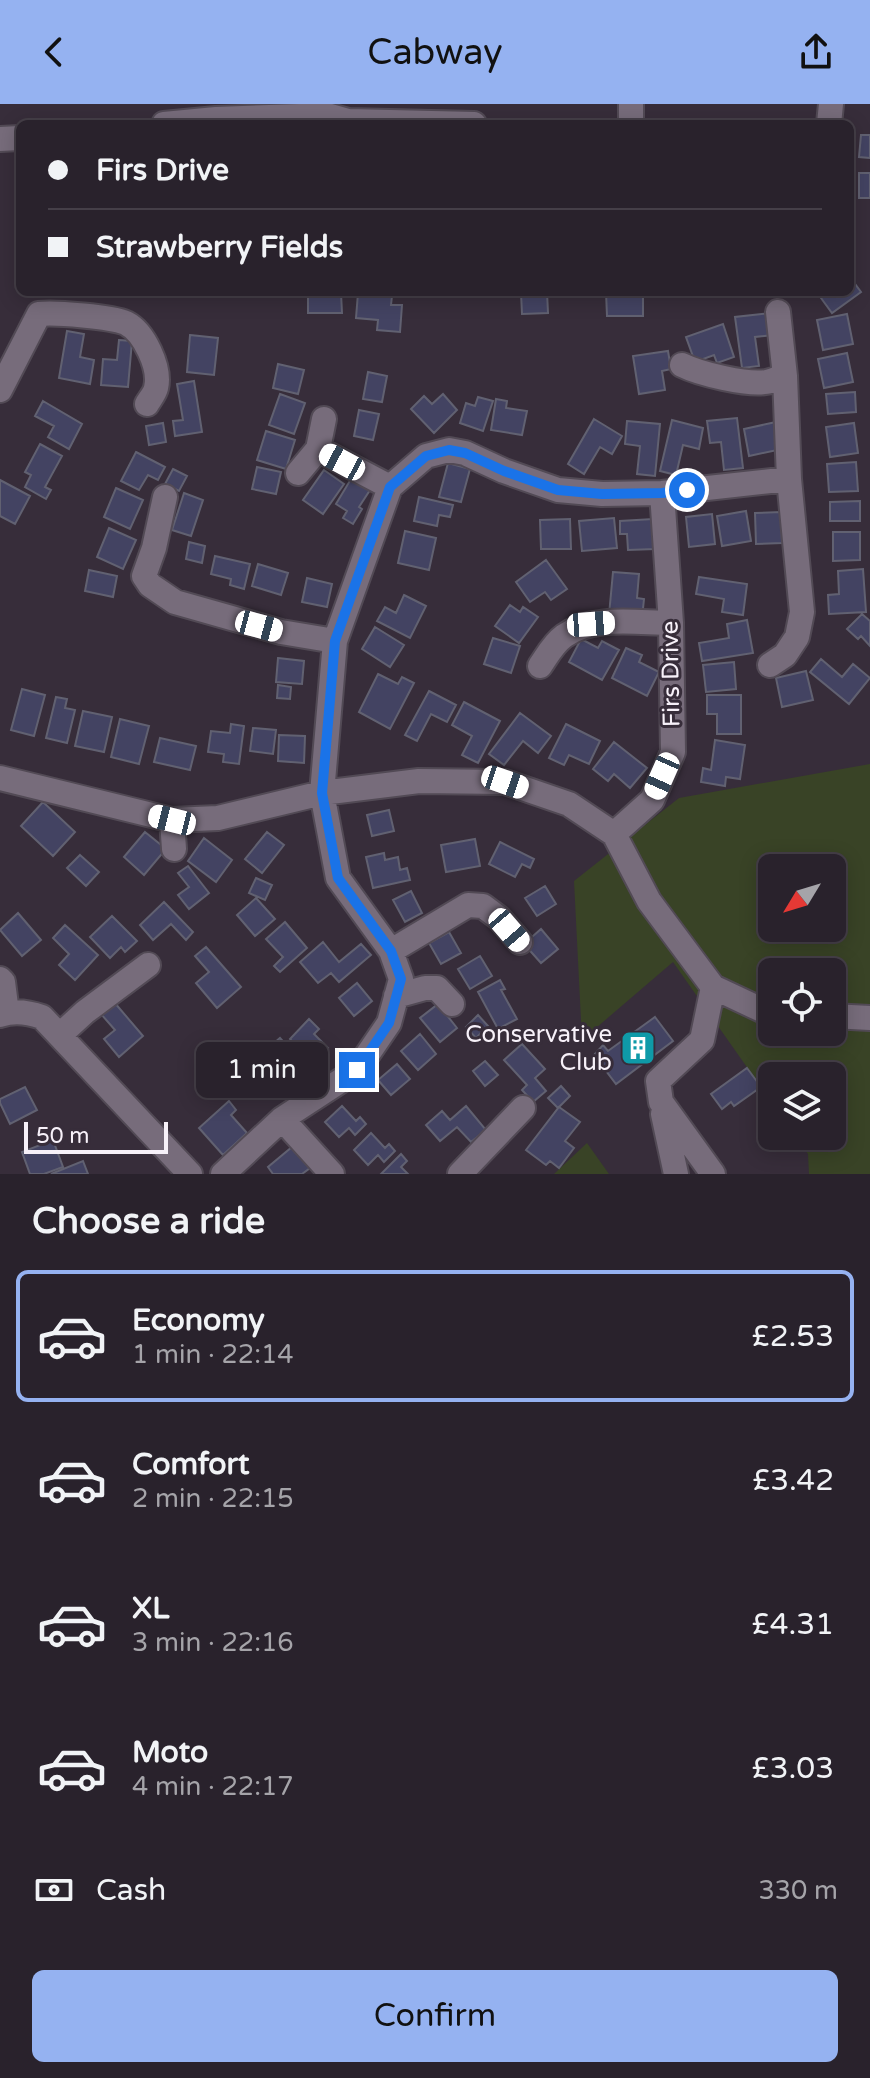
<!DOCTYPE html>
<html lang="en">
<head>
<meta charset="utf-8">
<style>
  body { margin:0; font-family:"Varela Round",sans-serif; background:#312a34; color:#f1f3f6; height:100vh; display:flex; flex-direction:column; font-size:30px; white-space:nowrap }
  * { box-sizing:border-box; margin:0 }
  p { font-size:26px; color:#a5a4a9 }
  .icon { flex:none; width:44px; height:44px; fill:none; stroke:currentColor; stroke-width:2; stroke-linecap:round; stroke-linejoin:round }
  .map { position:relative; height:1070px; overflow:hidden }
  .panel { display:flex; flex-direction:column; background:#29222c; flex:1 }
  .panel>* { flex:none }
  .banner { position:absolute; left:16px; top:16px; width:838px; height:176px; border-radius:12px; box-shadow:0 4px 20px #0003,0 0 0 2px #453f48; display:grid; align-content:center; height:176px; padding:0 32px; background:#29222c }
  .needle { width:52px; rotate:232deg }
  .fabs { position:absolute; left:758px; top:750px; display:grid; gap:16px }
  .fabs a { display:grid; place-items:center; width:88px; height:88px; border-radius:12px; background:#29222c; box-shadow:0 4px 20px #0003,0 0 0 2px #453f48; font-size:40px }
  .scale { position:absolute; left:24px; bottom:20px; width:144px; box-sizing:border-box; padding-left:8px; border:4px solid #f7f1f9; border-top:0; font-size:22px; line-height:28px; white-space:nowrap; color:#f7f1f9; -webkit-text-stroke:6px #372d3a; paint-order:stroke }
  .end { position:absolute; width:36px; height:36px; margin:-18px; border:10px solid #1a73e8; background:#fff; box-shadow:0 0 0 4px #fff }
  .from { border-radius:50% }
  .bubble { position:absolute; height:56px; border-radius:12px; background:#29222c; box-shadow:0 4px 20px #0003,0 0 0 2px #453f48; font-size:26px; font-weight:600; line-height:56px; text-align:center }
  .car { position:absolute; width:24px; height:48px; margin:-24px -12px; border-radius:10px; box-shadow:0 0 6px 2px #0007; background:linear-gradient(#fff 24%,#345 0 40%,#fff 0 76%,#345 0 86%,#fff 0) }
  .banner b { display:flex; align-items:center; gap:28px; height:76px; font-size:30px }
  .banner b+b { border-top:2px solid #453f48 }
  .banner i { width:20px; height:20px; background:#f1f3f6 }
  ul { padding:0; list-style:none }
  li { display:flex; align-items:center; gap:24px; height:132px; margin:0 16px 12px; padding:0 16px; border:4px solid transparent; border-radius:12px }
  li div { flex:1 }
  li b { display:block; font-size:30px }
  li em { font-style:normal; font-weight:600 }
  li.on { border-color:#95b2f1 }
  li>.icon { width:72px; height:72px; stroke-width:1.5 }
  h2 { padding:0 32px; font-size:36px; line-height:96px }
  .pay { display:flex; align-items:center; gap:20px; height:88px; padding:0 32px; font-size:30px }
  .pay p { margin-inline-start:auto }
  .button { display:flex; gap:16px; margin-top:auto; padding:16px 32px }
  .button a { flex:1; height:92px; border-radius:12px; background:#95b2f1; color:#111; font-size:32px; font-weight:600; line-height:92px; text-align:center }
  header { display:flex; justify-content:space-between; align-items:center; height:104px; padding:0 32px; background:#95b2f1; color:#111; font-size:36px; font-weight:600 }
  .map>svg:first-child { display:block }
  .green { fill:#394326; fill-rule:evenodd }
  .building { fill:#434362; stroke:#616171; stroke-width:2 }
  .lines { fill:none; stroke-linecap:round; stroke-linejoin:round }
  .minor-casing { stroke:#524a55; stroke-width:28 }
  .minor { stroke:#776c7b; stroke-width:24 }
  .route { stroke:#1a73e8; stroke-width:10 }
  .labels { text-anchor:middle; dominant-baseline:central; stroke-width:6; stroke-linejoin:round; paint-order:stroke }
  .street-label { font-size:24px; fill:#f7f1f9; stroke:#372d3a }
  .poi-label { font-size:24px; fill:#f7f1f9; stroke:#372d3a; text-anchor:end }
</style>
</head>
<body>
<header><svg class="icon" aria-label="back" viewBox="0 0 24 24"><path d="M15 5l-7 7 7 7"/></svg>Cabway<svg class="icon" aria-label="share" viewBox="0 0 24 24"><path d="M12 15V3M7 8l5-5 5 5M5 13v7h14v-7"/></svg></header>
<div class="map">
<svg width="870" height="1070" viewBox="0 0 870 1070">
  <rect width="100%" height="100%" fill="#372d3a"/>
  <path class="green" d="M870,660V1070H809L808,1050L795,1032H832V972H772V999L673,858L582,936L574,777L679,694ZM772,764H832V824H772ZM772,868H832V928H772Z
    M587,1039L609,1070H554Z"/>
  <path class="building" d="M861,31H870V54L859,53Z
    M859,69H870V94H859Z
    M850,173L861,188L832,209L821,194L829,188H850Z
    M399,188H436V193L399,192Z
    M547,188L548,209L522,210L521,189Z
    M606,188H643V212H607Z
    M341,189L342,209H308V190Z
    M358,189L392,192L391,201H402L400,228L377,226L378,216L356,214Z
    M770,209L773,231L755,233L759,262L742,264L735,213Z
    M847,210L853,240L823,246L817,216Z
    M723,220L734,253L717,259L714,251L695,258L686,233Z
    M67,227L84,230L80,253L94,256L90,280L59,274Z
    M190,231L218,234L214,271L187,268Z
    M119,236L132,237L128,283L101,281L103,255L117,256Z
    M668,247L671,265L662,267L665,286L639,290L633,252Z
    M847,249L853,278L824,284L818,255Z
    M278,260L304,266L298,290L273,284Z
    M368,268L387,272L382,298L363,295Z
    M194,277L202,328L175,332L173,317L183,316L177,280Z
    M855,288L856,308L828,310L826,290Z
    M280,290L305,299L294,330L269,321Z
    M443,290L457,306L434,329L411,305L424,292L432,300Z
    M478,293L493,297L483,327L460,319L466,299L475,302Z
    M496,295L507,297L506,304L527,307L522,331L491,326Z
    M43,297L82,320L69,345L48,333L54,322L35,312Z
    M359,306L379,310L373,336L354,332Z
    M737,314L743,364L724,366L721,338L710,339L707,317Z
    M594,315L622,332L612,350L600,343L584,370L568,360Z
    M672,316L703,324L699,345L683,341L676,371L660,367Z
    M627,317L660,320L655,372L637,370L640,342L625,340Z
    M776,318L782,345L749,352L744,325Z
    M163,319L166,338L149,341L146,322Z
    M854,319L858,349L830,353L826,323Z
    M266,327L295,336L286,365L257,356Z
    M40,340L62,352L45,383L51,386L46,395L25,383L31,371L25,368Z
    M136,348L165,363L158,376L148,371L139,386L121,377Z
    M856,358L858,387L829,388L827,360Z
    M448,359L470,365L461,398L439,393Z
    M257,363L281,368L276,390L252,385Z
    M173,365L187,372L179,387L165,380Z
    M324,366L344,380L323,410L303,396Z
    M351,375L370,386L359,403L362,405L353,420L343,414L347,407L336,400Z
    M0,376L30,392L15,420L0,412Z
    M116,384L143,396L130,425L104,413Z
    M184,389L203,396L191,432L172,426Z
    M419,393L453,401L450,413L439,411L437,422L414,417Z
    M860,397V417H830V398Z
    M746,407L751,437L722,442L717,412Z
    M781,408L782,439L756,440L755,409Z
    M712,410L715,440L689,443L686,413Z
    M614,414L617,444L582,447L579,417Z
    M570,415L571,445H541L540,416Z
    M653,415L655,445L628,446L627,430H620V417Z
    M109,424L136,436L123,465L97,453Z
    M405,427L436,434L429,466L398,459Z
    M833,428H860V456L833,457Z
    M189,438L205,442L202,459L186,455Z
    M215,452L250,460L244,485L230,481L231,475L211,470Z
    M546,456L567,485L551,496L545,488L530,498L516,478Z
    M258,460L288,469L281,491L252,482Z
    M863,465L866,508L829,510L828,491L839,490L838,467Z
    M89,466L117,472L113,493L85,487Z
    M613,468L639,470L637,494L644,495L642,514L609,511Z
    M699,473L747,480L743,511L722,508L724,495L696,490Z
    M307,474L332,480L327,503L302,498Z
    M404,491L426,502L410,534L377,517L385,503L396,509Z
    M510,501L520,508L523,503L538,513L519,539L495,522Z
    M862,510L870,517V542L861,532L858,535L847,525Z
    M747,516L753,549L702,557L699,539L729,534L727,520Z
    M375,523L404,541L390,563L362,545Z
    M493,534L520,542L511,569L484,560Z
    M581,535L598,544L602,537L619,546L602,576L569,558Z
    M626,544L642,551L639,558L659,568L647,592L612,574Z
    M278,554L304,557L302,580L276,578Z
    M821,555L842,573L853,560L870,574L849,600L810,568Z
    M734,558L736,585L706,588L703,561Z
    M806,567L813,596L782,603L776,574Z
    M378,570L398,580L402,573L414,579L390,625L359,608Z
    M278,581L291,583L290,595L277,594Z
    M22,585L45,591L34,632L11,626Z
    M429,587L456,601L447,618L431,610L417,637L405,631Z
    M707,591H741V630H717V610H707Z
    M56,593L67,595L65,604L75,606L67,639L46,634Z
    M464,598L500,617L478,659L462,651L472,632L452,621Z
    M83,607L112,613L104,648L75,642Z
    M520,609L551,632L538,649L523,637L504,661L489,650Z
    M120,615L149,622L139,660L111,653Z
    M231,620L244,622L239,660L223,658L224,650L208,648L211,627L230,629Z
    M566,620L600,637L589,660L569,651L564,661L549,654Z
    M253,624L276,626L273,650L250,647Z
    M279,631L305,632L304,659L278,657Z
    M160,634L196,642L190,666L154,658Z
    M715,636L745,641L740,675L726,673L725,682L701,678L703,664L711,666Z
    M614,638L647,664L630,684L614,670L608,677L593,665Z
    M43,698L75,728L53,752L21,722Z
    M389,706L394,727L372,732L367,711Z
    M145,728L166,745L144,771L124,753Z
    M267,728L284,741L262,769L245,755Z
    M204,734L232,756L216,778L188,757Z
    M475,735L480,762L446,768L441,741Z
    M500,738L534,755L530,764L522,760L515,773L489,760Z
    M384,749L385,756L398,753L400,766L407,764L410,776L373,784L366,753Z
    M80,751L99,768L86,782L67,764Z
    M188,762L209,789L189,805L178,791L189,783L178,769Z
    M256,774L272,781L265,796L249,789Z
    M545,782L556,800L537,812L525,794Z
    M411,787L422,809L405,818L393,796Z
    M256,794L275,815L255,832L237,811Z
    M164,798L193,828L186,836L171,820L153,836L140,821Z
    M18,809L41,836L22,852L0,826Z
    M112,812L137,837L125,848L121,843L110,854L90,833Z
    M285,818L307,844L280,868L274,862L283,853L266,835Z
    M65,821L98,851L75,876L59,861L69,850L53,834Z
    M541,825L558,845L541,859L524,840Z
    M449,828L461,849L441,860L429,839Z
    M323,838L339,858L361,840L371,851L339,878L331,869L318,879L300,858Z
    M206,843L241,883L217,904L196,879L209,868L195,852Z
    M480,852L492,872L470,885L458,865Z
    M500,876L505,885L501,886L517,915L498,925L478,888Z
    M357,879L372,897L354,912L339,894Z
    M114,898L143,932L119,953L104,935L115,926L101,910Z
    M438,900L457,924L440,938L420,914Z
    M478,911L488,922L476,934L466,923Z
    M655,913L673,937L616,980L594,951L603,941L608,947Z
    M309,915L319,925L314,930L328,944L314,959L290,935Z
    M420,930L436,950L418,966L401,947Z
    M280,934L292,947L288,950L300,963L283,978L259,952Z
    M522,940L545,965L535,974L546,987L533,998L522,986L527,981L504,956Z
    M485,957L498,971L485,982L473,967Z
    M397,960L410,975L391,991L378,976Z
    M256,961L271,978L253,993L238,976Z
    M747,964L761,983L734,1002L731,998L722,1005L711,990Z
    M561,982L570,992L558,1004L548,994Z
    M25,983L37,1006L10,1020L0,999V995Z
    M229,997L236,1006L231,1011L247,1029L223,1051L199,1024Z
    M342,1002L356,1017L360,1013L366,1020L355,1031L349,1024L339,1033L325,1018Z
    M466,1002L486,1026L471,1038L457,1023L440,1037L426,1021L442,1007L450,1016Z
    M559,1003L580,1018L565,1037L574,1044L559,1064L550,1057L546,1061L526,1046Z
    M371,1029L385,1044L389,1040L395,1047L384,1058L378,1051L368,1061L354,1046Z
    M53,1036L63,1063L44,1070H30L22,1048Z
    M292,1043L310,1064L302,1070H273L268,1063Z
    M401,1050L407,1057L401,1063L408,1070H381Z
    M83,1057L88,1070H51Z"/>
  <g class="lines">
    <defs>
      <path id="minor" d="M164,20L216,15L327,11L348,17L474,20
        M631,20V0
        M829,20L831,0
        M0,35L20,34
        M682,261C700,270 747,281 766,278C772,277 779,274 785,272
        M0,286L39,210C55,208 112,213 126,219C144,228 161,264 156,284C155,289 150,295 147,300
        M318,345L390,383
        M298,369L318,345L324,315
        M165,393L154,444L144,472L150,481L175,498L281,528L335,537
        M770,561L785,551L797,533L802,508L789,375L785,272L778,208
        M540,562C547,552 553,540 564,532C593,511 637,519 671,519
        M0,674L172,716L218,714L322,689L419,677L505,678L569,700L614,730L649,797L713,883L766,908H772
        M172,716L174,745
        M614,730L652,696L673,648L671,519L662,389
        M391,847L468,801L483,802L499,814L520,838
        M0,875L3,878L7,909
        M713,883L702,936L658,977L661,998L713,1070
        M396,892L425,884H437L452,900
        M0,911C14,906 28,908 42,913L190,1070
        M832,912L870,914
        M60,931L85,908L148,861
        M663,1010L676,1070
        M282,1015L332,1070
        M223,1070L282,1015L357,966L389,919L401,875L391,847L338,774L322,689L335,537L390,383L426,352L449,346L465,349L504,367L558,386L602,390L662,389L789,375
        M460,1070L523,1004"/>
    </defs>
    <use href="#minor" class="minor-casing"/>
    <use href="#minor" class="minor"/>
  </g>
  <g class="lines">
    <path class="route" d="M357,966L389,919L401,875L391,847L338,774L322,689L335,537L390,383L426,352L449,346L465,349L504,367L558,386L602,390L662,389L687,386"/>
  </g>
  <defs>
    <symbol id="building-square" viewBox="-11 -11 22 22"><rect x="-9" y="-9" width="18" height="18" rx="4" fill="#0f9aa8" stroke="#372d3a"/><path d="M-4-6H4V6H1V3H-1V6H-4ZM-2.5-4.3h1.7v1.8h-1.7ZM.8-4.3h1.7v1.8H.8ZM-2.5-1h1.7V.8h-1.7ZM.8-1h1.7V.8H.8Z" fill="#fff"/></symbol>
  </defs>
  <g fill-rule="evenodd">
    <use href="#building-square" x="618" y="924" width="40" height="40"/>
  </g>
  <g class="labels">
    <g class="street-label">
      <text transform="translate(671 570) rotate(-91)">Firs Drive</text>
    </g>
    <g class="poi-label">
      <text x="612" y="930">Conservative<tspan x="612" dy="28">Club</tspan></text>
    </g>
  </g>
</svg>
<div class="fabs">
<a><svg class="needle" viewBox="-14 -14 28 28"><path d="M0-13l5 13h-10z" fill="#e53935"/><path d="M0 13l5-13h-10z" fill="#a5a4a9"/></svg></a>
<a><svg class="icon" aria-label="locate" viewBox="0 0 24 24"><circle cx="12" cy="12" r="6"/><path d="M12 2v4M12 18v4M2 12h4M18 12h4"/></svg></a>
<a><svg class="icon" aria-label="layers" viewBox="0 0 24 24"><path d="M12 4l9 5-9 5-9-5zM3 14l9 5 9-5"/></svg></a>
</div>
<div class="scale">50 m</div>
<i class="end from" style="left:687px;top:386px"></i>
<i class="end" style="left:357px;top:966px"></i>
<div class="bubble" style="left:196px;top:938px;width:132px">1 min</div>
<i class="car" style="left:342px;top:358px;rotate:298deg"></i>
<i class="car" style="left:591px;top:520px;rotate:86deg"></i>
<i class="car" style="left:259px;top:522px;rotate:105deg"></i>
<i class="car" style="left:662px;top:672px;rotate:204deg"></i>
<i class="car" style="left:505px;top:678px;rotate:109deg"></i>
<i class="car" style="left:172px;top:716px;rotate:284deg"></i>
<i class="car" style="left:509px;top:826px;rotate:139deg"></i>
<div class="banner">
<b><i class="from"></i>Firs Drive</b>
<b><i></i>Strawberry Fields</b>
</div>
</div>
<section class="panel">
<h2>Choose a ride</h2>
<ul>
<li class="on"><svg class="icon" aria-label="car" viewBox="0 0 24 24"><path d="M5 17H2v-5l4-1 3-4h7l3 4 3 1v5h-3M9 17h6M6 11h13"/><circle cx="7" cy="17" r="2"/><circle cx="17" cy="17" r="2"/></svg><div><b>Economy</b><p>1 min · 22:14</p></div><em>£2.53</em></li>
<li><svg class="icon" aria-label="car" viewBox="0 0 24 24"><path d="M5 17H2v-5l4-1 3-4h7l3 4 3 1v5h-3M9 17h6M6 11h13"/><circle cx="7" cy="17" r="2"/><circle cx="17" cy="17" r="2"/></svg><div><b>Comfort</b><p>2 min · 22:15</p></div><em>£3.42</em></li>
<li><svg class="icon" aria-label="car" viewBox="0 0 24 24"><path d="M5 17H2v-5l4-1 3-4h7l3 4 3 1v5h-3M9 17h6M6 11h13"/><circle cx="7" cy="17" r="2"/><circle cx="17" cy="17" r="2"/></svg><div><b>XL</b><p>3 min · 22:16</p></div><em>£4.31</em></li>
<li><svg class="icon" aria-label="car" viewBox="0 0 24 24"><path d="M5 17H2v-5l4-1 3-4h7l3 4 3 1v5h-3M9 17h6M6 11h13"/><circle cx="7" cy="17" r="2"/><circle cx="17" cy="17" r="2"/></svg><div><b>Moto</b><p>4 min · 22:17</p></div><em>£3.03</em></li>
</ul>
<div class="pay"><svg class="icon" aria-label="cash" viewBox="0 0 24 24"><path d="M3 7h18v10H3z"/><circle cx="12" cy="12" r="2"/></svg>Cash<p>330 m</p></div>
<div class="button"><a>Confirm</a></div>
</section>
</body>
</html>
